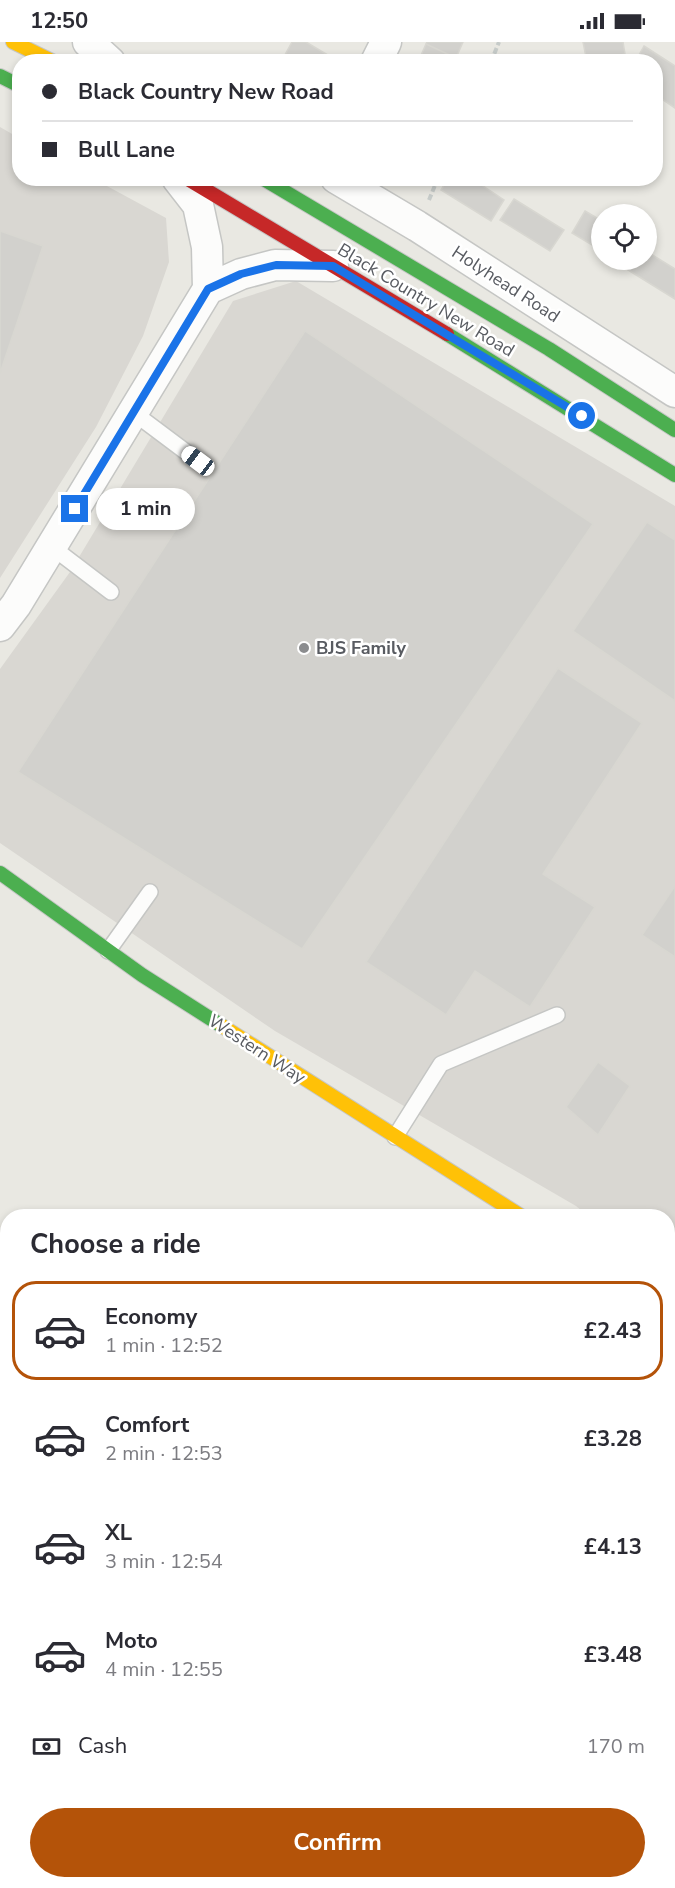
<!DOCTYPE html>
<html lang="en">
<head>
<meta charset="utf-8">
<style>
  body { margin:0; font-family:"Nunito Sans",sans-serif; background:#f2f2f3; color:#2b2b33; height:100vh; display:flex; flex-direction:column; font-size:22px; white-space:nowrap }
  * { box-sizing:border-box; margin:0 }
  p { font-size:20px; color:#7c7c81 }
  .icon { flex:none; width:33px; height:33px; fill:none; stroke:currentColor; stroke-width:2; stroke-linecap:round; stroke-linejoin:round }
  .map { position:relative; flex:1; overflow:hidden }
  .sheet { position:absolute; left:0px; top:1167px; width:675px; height:680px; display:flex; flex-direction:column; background:#fff; border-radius:24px 24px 0 0; box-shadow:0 3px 9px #0003 }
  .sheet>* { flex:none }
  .top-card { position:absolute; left:12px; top:12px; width:651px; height:132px; border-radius:24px; box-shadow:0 3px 9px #0003; display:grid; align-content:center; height:132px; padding:0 30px; background:#fff }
  .buttons { position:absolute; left:591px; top:162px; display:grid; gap:12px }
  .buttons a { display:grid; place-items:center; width:66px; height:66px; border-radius:50%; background:#fff; box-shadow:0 3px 9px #0003; font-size:30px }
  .end { position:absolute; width:27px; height:27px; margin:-14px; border:8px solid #1a73e8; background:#fff; box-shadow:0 0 0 3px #fff }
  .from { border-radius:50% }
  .bubble { position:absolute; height:42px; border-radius:21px; background:#fff; box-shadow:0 3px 9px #0003; font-size:20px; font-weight:700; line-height:42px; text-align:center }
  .car { position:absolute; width:18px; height:36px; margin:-18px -9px; border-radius:8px; box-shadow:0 0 4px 2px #0007; background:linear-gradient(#fff 24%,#345 0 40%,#fff 0 76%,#345 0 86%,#fff 0) }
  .top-card b { display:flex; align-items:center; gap:21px; height:57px; font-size:22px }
  .top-card b+b { border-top:2px solid #e1e1e2 }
  .top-card i { width:15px; height:15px; background:#2b2b33 }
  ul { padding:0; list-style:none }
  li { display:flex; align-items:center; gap:18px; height:99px; margin:0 12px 9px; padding:0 18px; border:3px solid transparent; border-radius:24px }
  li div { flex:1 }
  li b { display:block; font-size:22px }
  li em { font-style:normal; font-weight:700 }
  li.active { border-color:#b45309 }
  li>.icon { width:54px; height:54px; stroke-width:1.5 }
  h2 { padding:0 30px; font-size:27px; line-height:72px }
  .pay { display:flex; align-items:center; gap:15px; height:66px; padding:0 30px; font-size:22px }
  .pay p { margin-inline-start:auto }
  .action { display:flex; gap:12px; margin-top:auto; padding:12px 30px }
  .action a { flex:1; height:69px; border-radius:36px; background:#b45309; color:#fff; font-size:24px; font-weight:700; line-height:69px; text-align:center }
  .status { display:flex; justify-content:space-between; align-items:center; height:42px; padding:0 30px; background:#fff; direction:ltr }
  .status svg { height:16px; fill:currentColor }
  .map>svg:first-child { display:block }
  .industrial { fill:#d9d7d2 }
  .green { fill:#cfe6ce }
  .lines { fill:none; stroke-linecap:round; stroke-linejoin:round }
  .canal { stroke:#b3d4f6; stroke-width:28 }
  .building { fill:#d2d1cd; stroke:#d8d7d1; stroke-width:1.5 }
  .lane-casing { stroke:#c5c6c4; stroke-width:18 }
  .street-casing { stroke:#c5c6c4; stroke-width:33 }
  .fast-casing { stroke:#c6c7c6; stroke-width:16 }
  .slow-casing { stroke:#c6c7c6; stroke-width:16 }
  .jam-casing { stroke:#c6c7c6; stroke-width:16 }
  .path { stroke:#c6cbc9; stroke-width:4; stroke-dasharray:6 3; stroke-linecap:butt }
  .lane { stroke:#fcfcfb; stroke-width:15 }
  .street { stroke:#fcfcfb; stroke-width:30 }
  .fast { stroke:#4caf50; stroke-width:14 }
  .slow { stroke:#ffc107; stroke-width:14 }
  .jam { stroke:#c62828; stroke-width:14 }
  .route { stroke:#1a73e8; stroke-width:8 }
  .poi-dot { fill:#8b8c8e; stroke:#fff; stroke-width:2 }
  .labels { text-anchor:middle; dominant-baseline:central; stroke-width:5; stroke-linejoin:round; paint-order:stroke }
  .street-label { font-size:18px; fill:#585b61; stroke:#fff }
  .poi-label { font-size:18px; font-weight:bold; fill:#585b61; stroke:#fff; text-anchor:start }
</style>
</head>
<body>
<div class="status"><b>12:50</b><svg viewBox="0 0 49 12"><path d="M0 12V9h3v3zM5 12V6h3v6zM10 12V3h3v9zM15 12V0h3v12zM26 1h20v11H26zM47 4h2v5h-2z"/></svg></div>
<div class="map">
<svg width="675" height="1846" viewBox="0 0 675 1846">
  <rect width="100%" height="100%" fill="#e9e8e2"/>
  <path class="industrial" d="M0,85L19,96L20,136L94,137L166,176L169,220L143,294L96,385L0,536Z
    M296,239L675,464V1253L668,1246V1174H588L576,1164L275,989L0,801V627L70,530L233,259Z
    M668,1346L675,1353V1846H298L290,1839H668Z"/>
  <path class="green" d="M0,1540L7,1546V1650L0,1644Z
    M0,1712L7,1715L8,1839H144L151,1846H0Z
    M216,1839H285L292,1846H223Z"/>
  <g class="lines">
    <path class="canal" d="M0,1690L8,1695
      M165,1839L172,1846"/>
  </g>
  <path class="building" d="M292,0H306L328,13L325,20H281Z
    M427,0H463L456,16L426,2Z
    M583,0H623L625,12L587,20Z
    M426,2L456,16L454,20H418Z
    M644,4L675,24V66L656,53V20H635Z
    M448,136H471L504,158L491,179L441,148Z
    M514,157L564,188L550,209L500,178Z
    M585,169L602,179V209L572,191Z
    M0,189L43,204L0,331Z
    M646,209L675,227V257L628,228L635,218H646Z
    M305,289L593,482L302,907L18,730Z
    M647,480L675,498V659L573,589Z
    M558,626L642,681L543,832L595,865L530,965L475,929L446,973L366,920Z
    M675,844V915L642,893Z
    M598,1020L630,1044L598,1093L566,1065Z
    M675,1799V1846H632L638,1839H668V1807Z"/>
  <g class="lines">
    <defs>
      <path id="lane" d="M134,371L198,419
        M52,505L111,550
        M108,909L150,850
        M395,1095L441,1022L557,973
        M668,1535L675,1527
        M668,1573L675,1570
        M668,1619L675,1623
        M344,1846L350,1839"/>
      <path id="street" d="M88,0L110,20
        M376,20L386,0
        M177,136L198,163L207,205L208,247
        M336,136L417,184L675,350
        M0,584L16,563L208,247L241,232L275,223L333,224
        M668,1299L675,1307"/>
      <path id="fast" d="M0,34L20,44
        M262,136L549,307L675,388
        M447,292L675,433
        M0,831L142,933L222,984"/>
      <path id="slow" d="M13,0L54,20
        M222,984L521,1174"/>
      <path id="jam" d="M186,136L447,292"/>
    </defs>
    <use href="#lane" class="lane-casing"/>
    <use href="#street" class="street-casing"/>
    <use href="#fast" class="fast-casing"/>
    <use href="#slow" class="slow-casing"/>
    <use href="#jam" class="jam-casing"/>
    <path class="path" d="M491,20L499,0
      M429,158L438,136
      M0,1644L8,1650
      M0,1756L8,1760
      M0,1830L8,1832
      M29,1839L55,1846
      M77,1839L81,1846
      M216,1839L223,1846
      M73,1846L79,1845"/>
    <use href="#lane" class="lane"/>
    <use href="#street" class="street"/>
    <use href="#fast" class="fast"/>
    <use href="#slow" class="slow"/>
    <use href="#jam" class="jam"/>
  </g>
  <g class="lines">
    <path class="route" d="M75,467L208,247L241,232L276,223L333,224L582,374"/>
  </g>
  <circle class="poi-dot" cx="304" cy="606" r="6"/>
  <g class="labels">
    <g class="street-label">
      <text transform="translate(506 242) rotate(33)">Holyhead Road</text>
      <text transform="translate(426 258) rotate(31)">Black Country New Road</text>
      <text transform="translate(257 1007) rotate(33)">Western Way</text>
    </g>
    <g class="poi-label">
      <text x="316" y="606">BJS Family</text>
    </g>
  </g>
</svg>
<div class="buttons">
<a><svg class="icon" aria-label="locate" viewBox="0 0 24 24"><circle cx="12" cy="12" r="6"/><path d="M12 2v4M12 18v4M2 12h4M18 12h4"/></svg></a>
</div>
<i class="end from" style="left:582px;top:374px"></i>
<i class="end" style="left:75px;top:467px"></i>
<div class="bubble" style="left:96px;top:446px;width:99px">1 min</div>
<i class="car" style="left:198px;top:419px;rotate:307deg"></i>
<div class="top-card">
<b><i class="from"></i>Black Country New Road</b>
<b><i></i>Bull Lane</b>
</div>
<section class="sheet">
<h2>Choose a ride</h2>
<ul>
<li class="active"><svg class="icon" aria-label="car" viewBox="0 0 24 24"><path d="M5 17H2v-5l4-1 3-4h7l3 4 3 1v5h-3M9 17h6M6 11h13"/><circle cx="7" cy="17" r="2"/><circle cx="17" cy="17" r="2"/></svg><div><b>Economy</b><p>1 min · 12:52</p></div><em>£2.43</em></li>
<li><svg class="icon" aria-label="car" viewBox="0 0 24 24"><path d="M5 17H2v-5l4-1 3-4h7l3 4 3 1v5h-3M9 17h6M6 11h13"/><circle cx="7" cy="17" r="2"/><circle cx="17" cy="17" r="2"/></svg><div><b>Comfort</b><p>2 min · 12:53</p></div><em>£3.28</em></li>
<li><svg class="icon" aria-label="car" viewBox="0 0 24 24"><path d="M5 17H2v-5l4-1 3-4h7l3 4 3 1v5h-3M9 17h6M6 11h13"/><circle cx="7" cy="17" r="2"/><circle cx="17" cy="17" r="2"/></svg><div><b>XL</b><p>3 min · 12:54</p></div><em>£4.13</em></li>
<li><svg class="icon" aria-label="car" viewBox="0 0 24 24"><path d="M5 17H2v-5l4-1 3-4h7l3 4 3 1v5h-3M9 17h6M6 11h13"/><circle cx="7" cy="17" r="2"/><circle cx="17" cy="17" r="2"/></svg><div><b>Moto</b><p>4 min · 12:55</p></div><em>£3.48</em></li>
</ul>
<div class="pay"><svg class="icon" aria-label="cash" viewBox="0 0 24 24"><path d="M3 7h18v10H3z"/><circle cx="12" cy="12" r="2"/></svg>Cash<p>170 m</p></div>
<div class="action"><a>Confirm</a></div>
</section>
</div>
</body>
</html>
